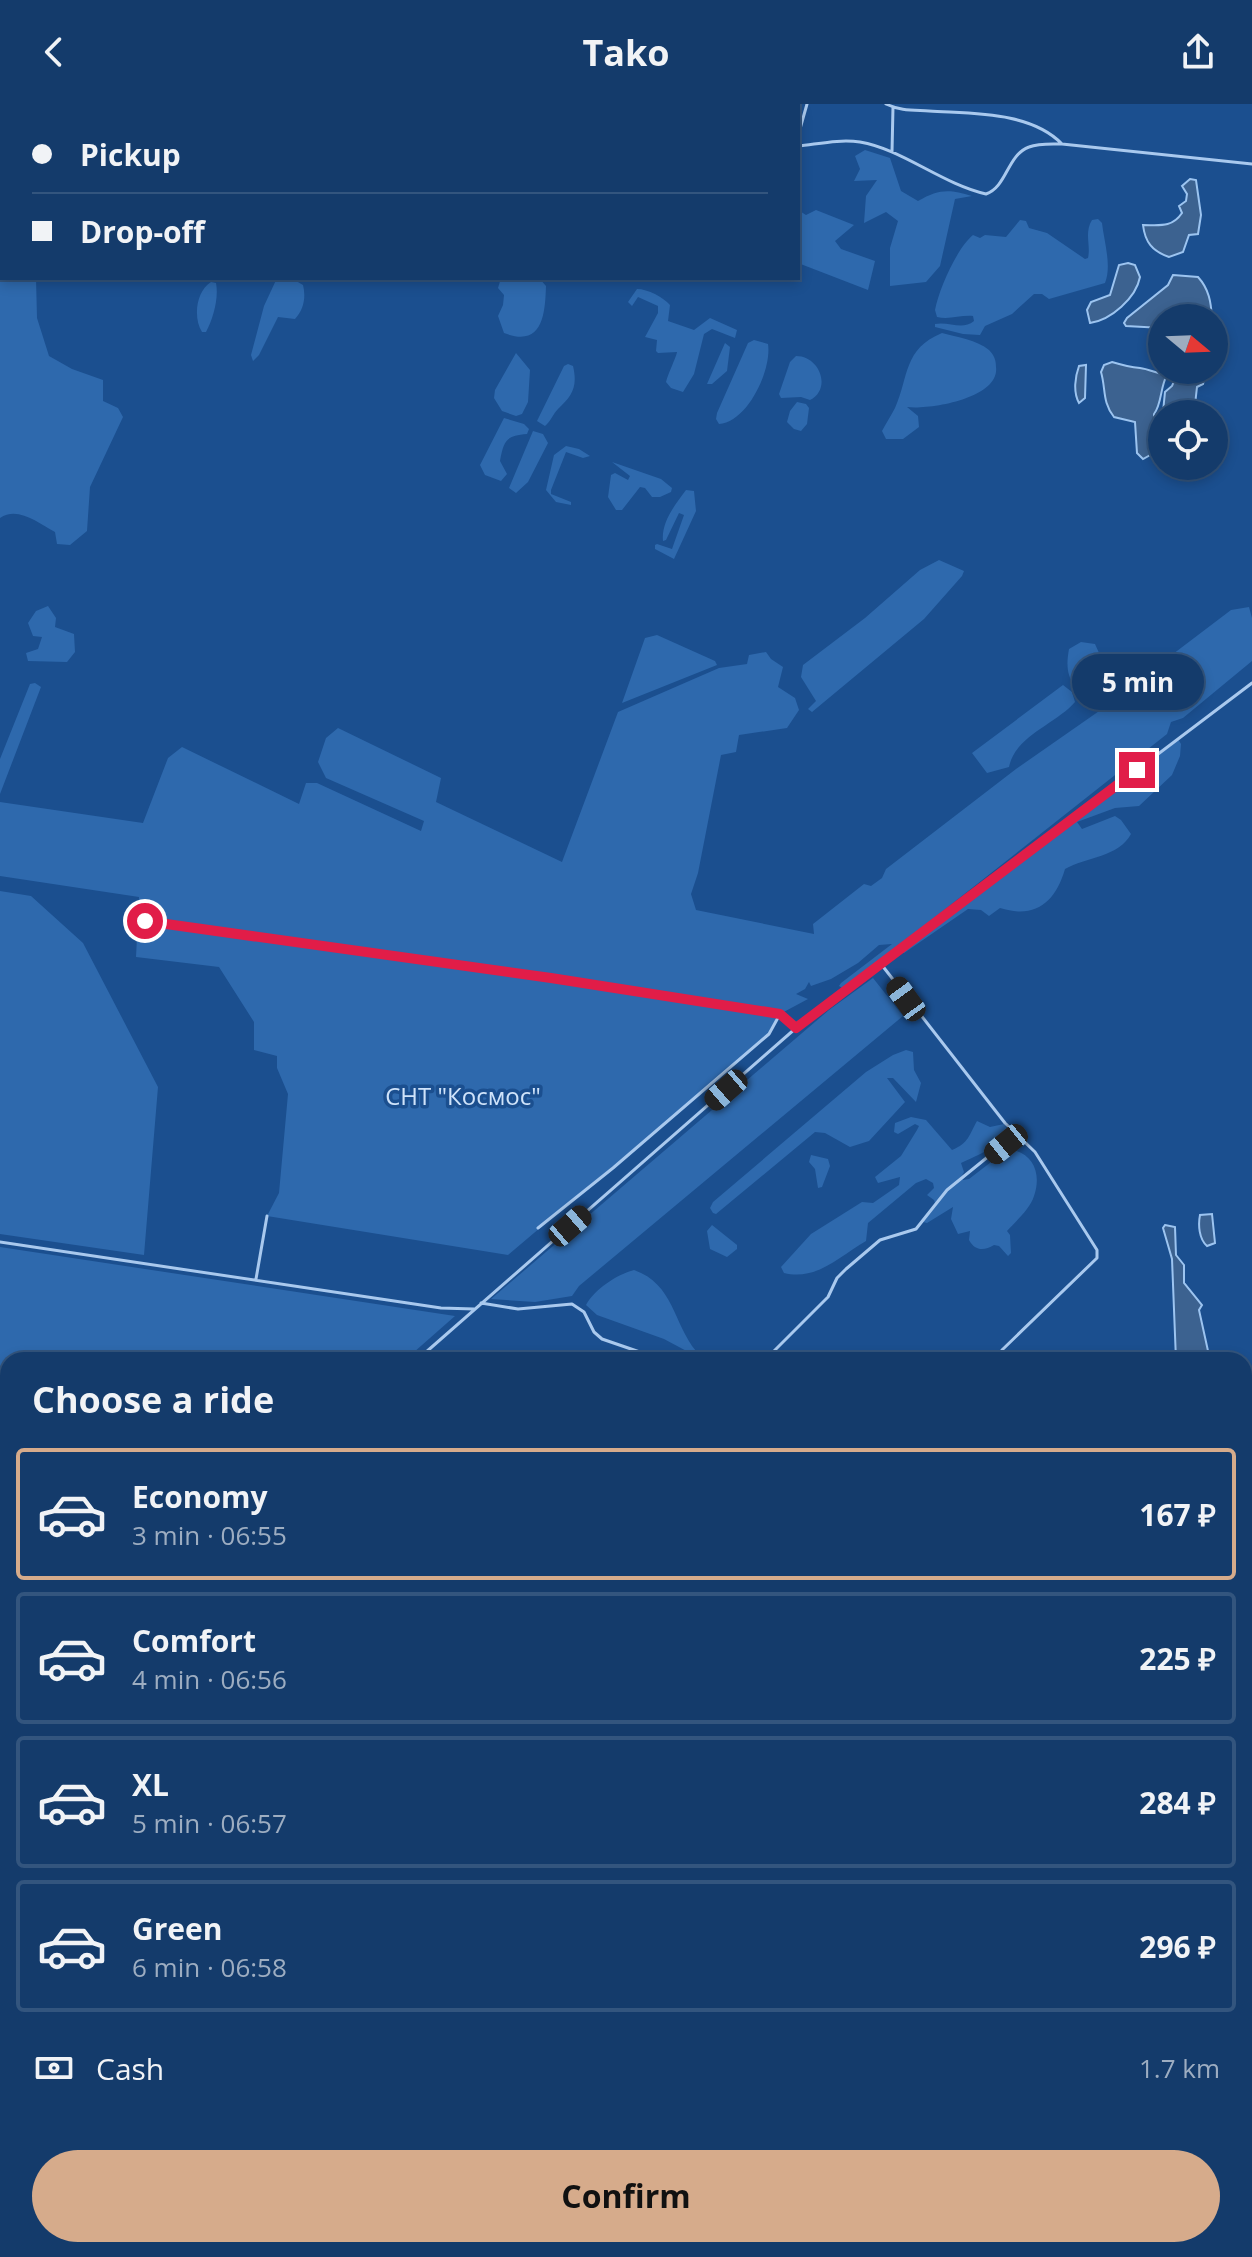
<!DOCTYPE html>
<html lang="en">
<head>
<meta charset="utf-8">
<style>
  body { margin:0; font-family:"Open Sans",sans-serif; background:#1d4271; color:#f1f3f6; height:100vh; display:flex; flex-direction:column; font-size:30px; white-space:nowrap }
  * { box-sizing:border-box; margin:0 }
  p { font-size:26px; color:#9dadc1 }
  .icon { flex:none; width:44px; height:44px; fill:none; stroke:currentColor; stroke-width:2; stroke-linecap:round; stroke-linejoin:round }
  .map { position:relative; flex:1; overflow:hidden }
  .panel { position:absolute; left:0px; top:1248px; width:1252px; height:906px; display:flex; flex-direction:column; background:#143b6b; border-radius:24px 24px 0 0; box-shadow:0 4px 12px #0003,0 0 0 2px #33557e }
  .panel>* { flex:none }
  .hud { position:absolute; left:0px; top:0px; width:800px; height:176px; box-shadow:0 4px 12px #0003,0 0 0 2px #33557e; display:grid; align-content:center; height:176px; padding:0 32px; background:#143b6b }
  .needle { width:52px; rotate:109deg }
  .tools { position:absolute; left:1148px; top:200px; display:grid; gap:16px }
  .tools a { display:grid; place-items:center; width:80px; height:80px; border-radius:50%; background:#143b6b; box-shadow:0 4px 12px #0003,0 0 0 2px #33557e; font-size:40px }
  .end { position:absolute; width:36px; height:36px; margin:-18px; border:10px solid #e11d48; background:#fff; box-shadow:0 0 0 4px #fff }
  .from { border-radius:50% }
  .bubble { position:absolute; height:56px; border-radius:28px; background:#143b6b; box-shadow:0 4px 12px #0003,0 0 0 2px #33557e; font-size:26px; font-weight:700; line-height:56px; text-align:center }
  .car { position:absolute; width:24px; height:48px; margin:-24px -12px; border-radius:10px; box-shadow:0 0 6px 2px #0007; background:linear-gradient(#222 24%,#8ab4d8 0 40%,#222 0 76%,#8ab4d8 0 86%,#222 0) }
  .hud b { display:flex; align-items:center; gap:28px; height:76px; font-size:30px }
  .hud b+b { border-top:2px solid #33557e }
  .hud i { width:20px; height:20px; background:#f1f3f6 }
  ul { padding:0; list-style:none }
  li { display:flex; align-items:center; gap:24px; height:132px; margin:0 16px 12px; padding:0 16px; border:4px solid #33557e; border-radius:8px }
  li div { flex:1 }
  li b { display:block; font-size:30px }
  li em { font-style:normal; font-weight:700 }
  li.selected { border-color:#d6ab8b }
  li>.icon { width:72px; height:72px; stroke-width:1.5 }
  h2 { padding:0 32px; font-size:36px; line-height:96px }
  .pay { display:flex; align-items:center; gap:20px; height:88px; padding:0 32px; font-size:30px }
  .pay p { margin-inline-start:auto }
  .action { display:flex; gap:16px; margin-top:auto; padding:16px 32px }
  .action a { flex:1; height:92px; border-radius:48px; background:#d6ab8b; color:#111; font-size:32px; font-weight:700; line-height:92px; text-align:center }
  header { display:flex; justify-content:space-between; align-items:center; height:104px; padding:0 32px; background:#143b6b; font-size:36px; font-weight:700 }
  .map>svg:first-child { display:block }
  .green { fill:#2e69ad }
  .water { fill:#3c6290; stroke:#9cc4f0; stroke-width:2 }
  .lines { fill:none; stroke-linecap:round; stroke-linejoin:round }
  .street { stroke:#a9c9ee; stroke-width:3 }
  .primary { stroke:#f0f6ff; stroke-width:6 }
  .route { stroke:#e11d48; stroke-width:10 }
  .labels { text-anchor:middle; dominant-baseline:central; stroke-width:7; stroke-linejoin:round; paint-order:stroke }
  .park-label { font-size:24px; fill:#cfe3fa; stroke:#1b4f8f }
</style>
</head>
<body>
<header><svg class="icon" aria-label="back" viewBox="0 0 24 24"><path d="M15 5l-7 7 7 7"/></svg>Tako<svg class="icon" aria-label="share" viewBox="0 0 24 24"><path d="M12 15V3M7 8l5-5 5 5M5 13v7h14v-7"/></svg></header>
<div class="map">
<svg width="1252" height="2153" viewBox="0 0 1252 2153">
  <rect width="100%" height="100%" fill="#1b4f8f"/>
  <path class="green" d="M42,0H212V2H42Z
    M0,14L2,174H36L37,214L49,252L72,265L103,276V297L118,304L123,313L90,383L87,427L70,441L57,440L55,428C38,419 18,402 0,414Z
    M865,46L890,54L901,87L918,97C939,85 949,85 972,92L955,95L940,162L926,178L890,182V144L898,117L886,108L864,119L866,92L877,76L854,77L860,65L855,52Z
    M798,106L806,111L816,106L854,121L835,137L841,145L875,157L868,186L798,159Z
    M1098,115L1102,119C1104,137 1112,162 1105,179L1049,195L1042,190H1034L1012,210L985,222L980,231L963,230L935,223V220C949,217 962,227 974,217L973,212C960,211 949,216 937,213L935,206C939,185 957,144 973,131L980,134L985,131L1006,133L1020,116L1026,117L1029,124L1047,129L1085,155L1088,154C1091,141 1084,129 1092,116Z
    M277,174H291L303,181C306,193 304,205 295,215L278,213L259,251L253,257L251,251L264,202Z
    M501,174H539L546,182C545,210 543,244 504,229L498,212L503,201L504,191L498,184Z
    M211,178L216,179C219,194 213,215 206,228H202C193,214 196,187 211,178Z
    M637,185C648,185 663,193 670,201L668,217L694,226L710,214L737,226L735,234L712,225L704,230L694,270L683,288L671,284L666,278C668,270 677,251 677,248L658,249L656,247L657,236L645,233L658,209V202L638,193L632,202L628,198Z
    M942,229C957,233 977,236 989,246C994,251 996,256 996,263C1000,294 930,306 907,303L918,312L919,323L903,335H886L882,327C886,319 891,312 895,304C909,273 903,245 942,229Z
    M754,236L768,240C772,265 748,318 719,320L716,315L717,309L748,239Z
    M725,239L730,243L727,267L712,280H707Z
    M516,249L530,266L528,298L522,310L516,312L502,307L494,294L495,286Z
    M796,252C820,252 832,285 810,296L801,293L781,294L779,290L790,258Z
    M568,260L573,262C578,283 572,292 558,305C553,310 551,317 545,322L537,317L564,262Z
    M797,298L806,300L809,304L807,320L801,327L794,325L787,318L790,307Z
    M504,314L524,320L529,325L527,330C507,332 504,335 500,357L507,370L501,377L485,371L480,361Z
    M533,327L543,330L548,339L528,378L516,389L509,384Z
    M566,342L579,345L590,352L583,354L566,348L551,386V390L571,398V401L556,398L546,386L554,351Z
    M612,358L661,375L672,384L671,388L660,393H652L645,384L640,383L622,406H616L608,393L611,371L615,369L628,376L630,372Z
    M686,386L694,387L696,407L674,455L655,445V441L657,440L672,445L684,411L679,409L666,436L663,437C661,418 675,401 686,386Z
    M939,456L964,467L962,472L924,515L812,608L808,605L816,597L801,573L803,561L865,514L920,466Z
    M48,502L56,514L55,523L74,530L75,548L67,558L28,557L26,549L38,545L42,533L33,532L28,519L36,507Z
    M1249,503L1252,514V557L1183,614L1171,618L1167,630L844,885L839,882L841,879L892,840L879,841L858,859L831,875L811,882L809,878L805,885L796,890L808,895L780,910L769,930L508,1151L267,1112L279,1089L288,990L277,964V952L254,946V918L219,863L136,853L139,793L0,772V698L143,719L168,654L182,643L299,700L306,679H317L421,727L424,717L326,674L318,658L326,634L338,624L441,674L436,698L562,758L618,608L719,564L747,560L749,551L766,548L771,555L783,563L778,583L795,594L799,606L787,624L739,631L736,648L721,651L698,769L691,790L696,806L814,830L813,820L864,780L871,782L882,774L886,765L1016,665L1125,589L1126,573L1136,561L1150,569L1165,563L1173,550L1231,506Z
    M657,531L715,557L717,561L622,599L645,534Z
    M1081,538L1095,540L1104,560L1117,561L1107,568L1110,586L1105,594L1094,597C1071,583 1064,572 1069,545Z
    M35,579L41,583L0,690V655L30,580Z
    M1063,581L1072,588L1075,598C1056,620 1015,632 1009,663L987,669L972,649Z
    M1178,635L1181,640L1180,652L1172,671L1139,702L1115,704L1077,718L1082,725L1115,712L1121,716L1131,730C1119,753 1086,753 1065,765C1055,799 1035,815 1000,804L989,812L981,806L968,805L904,849H897Z
    M0,787L31,792L83,839L158,983L144,1151L0,1130Z
    M873,874L903,912L579,1182L572,1192L535,1198L491,1195L829,906Z
    M906,946L913,948L914,966L921,979L916,998L893,974H887L905,998L869,1037L850,1043L825,1029L815,1028L716,1110L713,1109L710,1104L713,1098L866,968L893,951Z
    M911,1013L926,1016L952,1046C969,1039 969,1031 977,1017L990,1023L1004,1020L1008,1026C1000,1043 978,1051 961,1059L964,1068L961,1073L963,1076L969,1075L1008,1045C1033,1048 1042,1069 1034,1092C1030,1105 1016,1117 1007,1127L1010,1131L1011,1149L1008,1152L999,1142L994,1141C984,1147 975,1147 969,1136L970,1127L958,1130L951,1115L953,1103L927,1119L923,1118L936,1102L934,1096L927,1091L934,1084L933,1079L926,1075L916,1079L868,1119L866,1137C840,1152 817,1177 784,1169L781,1163L811,1130L862,1098L873,1099L899,1081L900,1073L878,1079L875,1073L901,1052L917,1026L919,1022L915,1020L898,1030L894,1028L895,1019Z
    M811,1051L828,1055L830,1062L822,1083L818,1084L815,1065L809,1058Z
    M712,1121L737,1141V1145L727,1153L710,1145L707,1127Z
    M0,1143L455,1212L405,1256H8V1440L0,1438Z
    M634,1166C674,1180 673,1219 696,1247L694,1251L664,1235L597,1211L586,1201C595,1185 616,1171 634,1166Z
    M0,1471L8,1472V2146H195L188,2153H0Z
    M1252,1631V1669L1244,1721V1679Z
    M1252,1999V2086L1244,2095V2038Z
    M210,2146H318L325,2152L344,2148L352,2153H281L284,2148L278,2146L256,2153H203Z
    M900,2146H1134L1132,2153H892Z"/>
  <path class="water" d="M1190,75L1196,76L1201,111L1198,130L1189,131L1183,148L1169,153C1152,147 1145,138 1143,121C1159,121 1172,124 1182,109L1179,102L1186,97L1187,90L1182,82Z
    M1128,159L1135,161L1140,173C1136,194 1111,216 1090,219L1087,206L1091,198L1110,191L1119,161Z
    M1173,171L1198,173C1209,185 1211,198 1212,214H1162V224L1126,222L1124,219L1127,214L1168,181Z
    M1112,258C1122,261 1130,263 1140,264C1149,265 1158,270 1167,271C1160,283 1162,300 1154,310V318L1158,321L1162,320L1161,345L1143,355L1137,349L1135,318L1114,313C1102,298 1106,285 1101,268L1104,261Z
    M1086,261L1085,294L1079,299C1073,288 1075,273 1079,262Z
    M1179,266L1206,267L1203,280L1197,283L1194,310L1163,308L1165,288L1172,282Z
    M1212,1110L1215,1139L1207,1142C1199,1135 1198,1121 1200,1111Z
    M1165,1121L1175,1123L1176,1151L1184,1161V1179L1202,1201L1199,1206L1210,1256H1176L1172,1155L1163,1124Z"/>
  <g class="lines">
    <path class="street" d="M886,0C900,7 914,6 929,7C971,10 1030,7 1062,40
      M798,32L807,0
      M798,42C818,40 839,35 860,38C902,45 942,80 986,90C1007,83 1007,51 1029,43C1039,39 1051,40 1062,40L1252,60
      M892,48L893,3
      M140,819L145,817L780,910L796,924
      M881,860L1005,1019L1035,1048L1097,1146V1154L1002,1246L997,1255L999,1256
      M538,1124L613,1064L769,930L780,910
      M0,1138L441,1204L474,1205
      M256,1175L267,1112
      M481,1199L518,1205L572,1200L584,1208L594,1228L602,1235L663,1256
      M417,1256L796,924L1252,579
      M765,1256L828,1193L837,1174L846,1165L880,1136L916,1125L947,1086L1016,1030
      M1244,1419L1252,1420
      M1244,1436L1252,1427
      M0,1796L8,1818
      M0,1973L8,1970
      M0,2133L8,2130
      M869,2153L875,2146"/>
    <path class="primary" d="M1244,1947L1252,1895
      M1244,1979L1252,1934
      M1201,2153L1202,2146
      M1206,2153L1208,2146"/>
  </g>
  <g class="lines">
    <path class="route" d="M145,817L551,874L780,910L796,924L1137,666"/>
  </g>
  <g class="labels">
    <g class="park-label">
      <text x="463" y="991">СНТ "Космос"</text>
    </g>
  </g>
</svg>
<div class="tools">
<a><svg class="needle" viewBox="-14 -14 28 28"><path d="M0-13l5 13h-10z" fill="#e53935"/><path d="M0 13l5-13h-10z" fill="#9dadc1"/></svg></a>
<a><svg class="icon" aria-label="locate" viewBox="0 0 24 24"><circle cx="12" cy="12" r="6"/><path d="M12 2v4M12 18v4M2 12h4M18 12h4"/></svg></a>
</div>
<i class="end from" style="left:145px;top:817px"></i>
<i class="end" style="left:1137px;top:666px"></i>
<div class="bubble" style="left:1072px;top:550px;width:132px">5 min</div>
<i class="car" style="left:906px;top:895px;rotate:324deg"></i>
<i class="car" style="left:726px;top:986px;rotate:229deg"></i>
<i class="car" style="left:1006px;top:1040px;rotate:231deg"></i>
<i class="car" style="left:570px;top:1122px;rotate:49deg"></i>
<div class="hud">
<b><i class="from"></i>Pickup</b>
<b><i></i>Drop-off</b>
</div>
<section class="panel">
<h2>Choose a ride</h2>
<ul>
<li class="selected"><svg class="icon" aria-label="car" viewBox="0 0 24 24"><path d="M5 17H2v-5l4-1 3-4h7l3 4 3 1v5h-3M9 17h6M6 11h13"/><circle cx="7" cy="17" r="2"/><circle cx="17" cy="17" r="2"/></svg><div><b>Economy</b><p>3 min · 06:55</p></div><em>167 ₽</em></li>
<li><svg class="icon" aria-label="car" viewBox="0 0 24 24"><path d="M5 17H2v-5l4-1 3-4h7l3 4 3 1v5h-3M9 17h6M6 11h13"/><circle cx="7" cy="17" r="2"/><circle cx="17" cy="17" r="2"/></svg><div><b>Comfort</b><p>4 min · 06:56</p></div><em>225 ₽</em></li>
<li><svg class="icon" aria-label="car" viewBox="0 0 24 24"><path d="M5 17H2v-5l4-1 3-4h7l3 4 3 1v5h-3M9 17h6M6 11h13"/><circle cx="7" cy="17" r="2"/><circle cx="17" cy="17" r="2"/></svg><div><b>XL</b><p>5 min · 06:57</p></div><em>284 ₽</em></li>
<li><svg class="icon" aria-label="car" viewBox="0 0 24 24"><path d="M5 17H2v-5l4-1 3-4h7l3 4 3 1v5h-3M9 17h6M6 11h13"/><circle cx="7" cy="17" r="2"/><circle cx="17" cy="17" r="2"/></svg><div><b>Green</b><p>6 min · 06:58</p></div><em>296 ₽</em></li>
</ul>
<div class="pay"><svg class="icon" aria-label="cash" viewBox="0 0 24 24"><path d="M3 7h18v10H3z"/><circle cx="12" cy="12" r="2"/></svg>Cash<p>1.7 km</p></div>
<div class="action"><a>Confirm</a></div>
</section>
</div>
</body>
</html>
